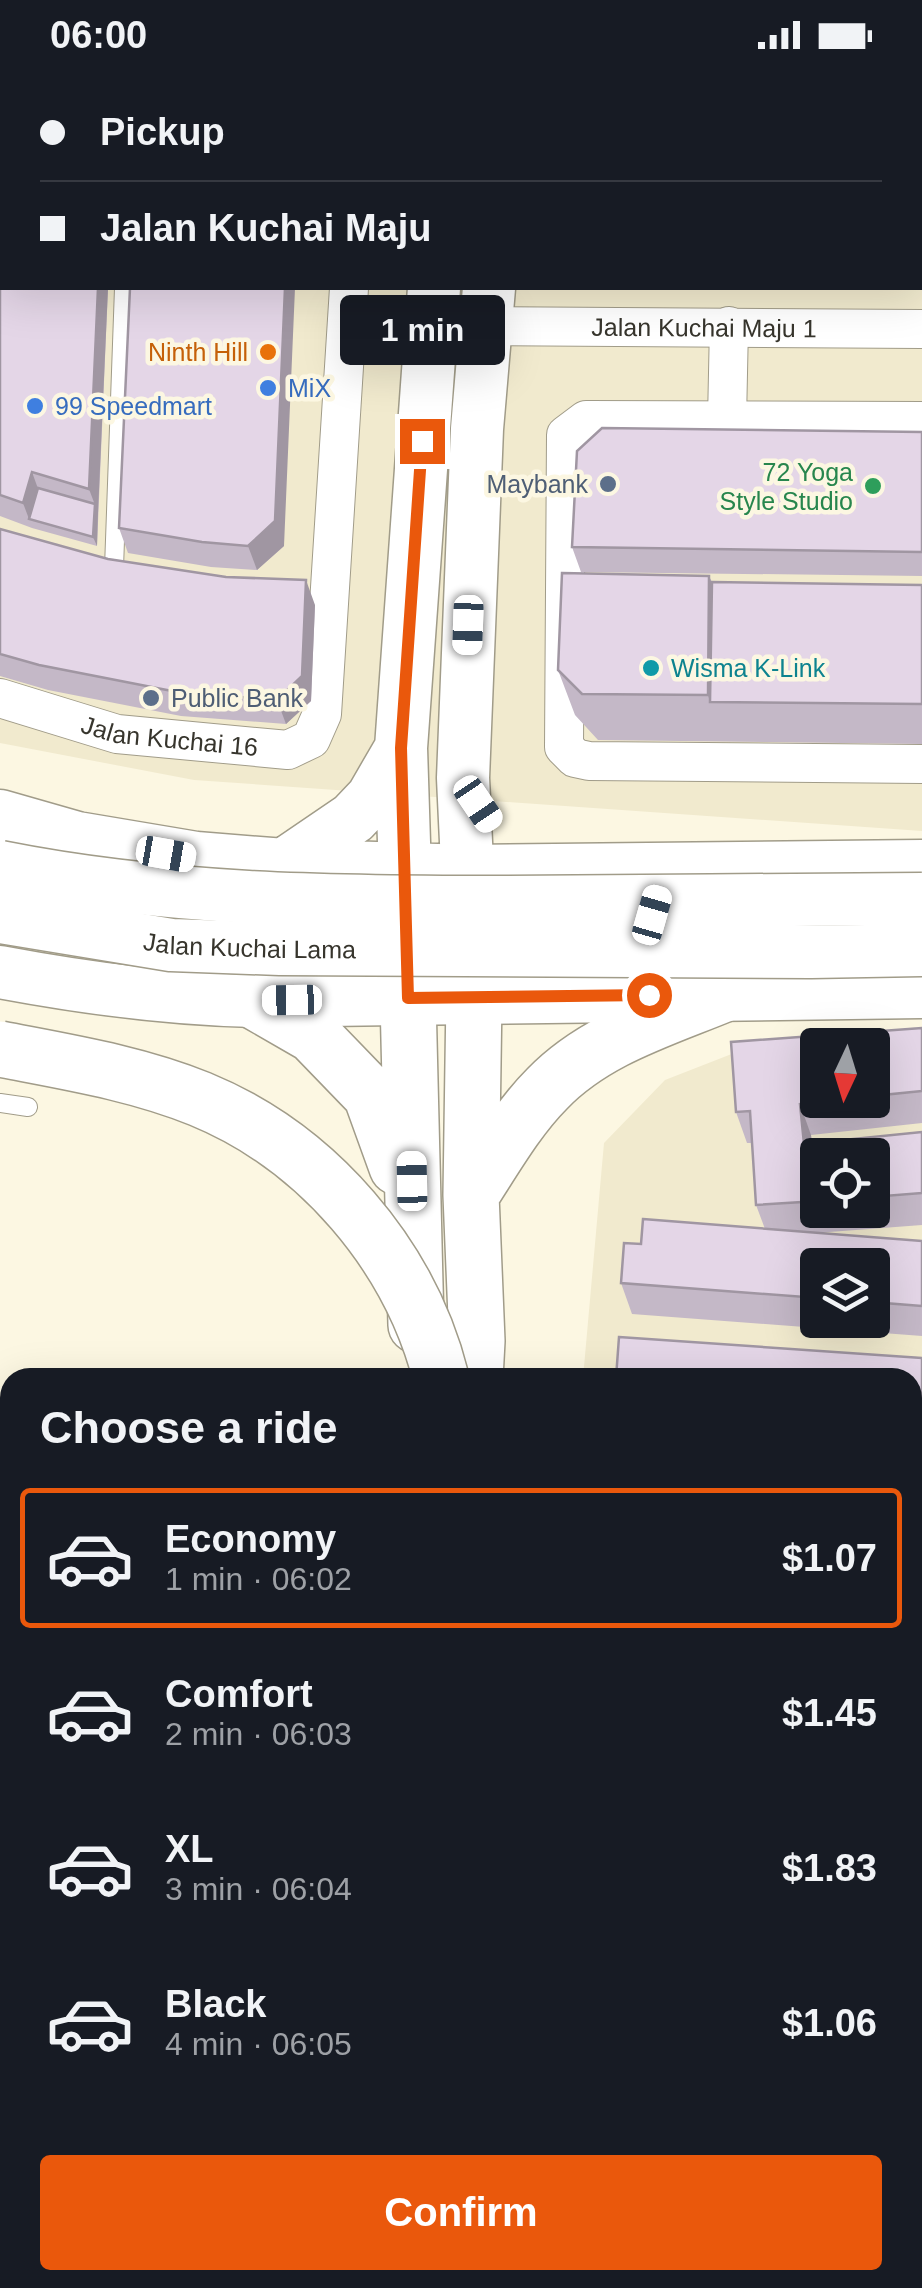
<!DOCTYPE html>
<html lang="en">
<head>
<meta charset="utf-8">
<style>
  body { margin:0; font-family:Arial,sans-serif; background:#242831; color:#f1f3f6; height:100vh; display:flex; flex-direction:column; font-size:38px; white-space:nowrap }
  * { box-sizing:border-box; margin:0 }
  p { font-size:32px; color:#9ea1a6 }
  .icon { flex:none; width:55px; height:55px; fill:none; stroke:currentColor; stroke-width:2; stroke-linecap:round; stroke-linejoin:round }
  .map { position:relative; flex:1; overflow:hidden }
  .drawer { position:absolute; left:0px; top:1298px; width:922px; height:922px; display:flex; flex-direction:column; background:#171b24; border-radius:30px 30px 0 0; box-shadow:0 10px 40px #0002 }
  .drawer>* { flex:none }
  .guide { position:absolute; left:0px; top:0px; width:922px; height:220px; box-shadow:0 10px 40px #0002; display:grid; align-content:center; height:220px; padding:0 40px; background:#171b24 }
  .needle { width:65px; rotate:184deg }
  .buttons { position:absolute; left:800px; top:958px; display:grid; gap:20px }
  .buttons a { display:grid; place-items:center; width:90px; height:90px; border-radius:10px; background:#171b24; box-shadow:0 10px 40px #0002; font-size:50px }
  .end { position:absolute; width:45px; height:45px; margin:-22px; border:12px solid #ea580c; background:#fff; box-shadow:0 0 0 5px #fff }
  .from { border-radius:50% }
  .bubble { position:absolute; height:70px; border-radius:10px; background:#171b24; box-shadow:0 10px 40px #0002; font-size:32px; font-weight:700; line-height:70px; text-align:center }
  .car { position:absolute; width:30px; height:60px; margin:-30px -15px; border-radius:12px; box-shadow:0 0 8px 2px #0007; background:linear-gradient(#fff 24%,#345 0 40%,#fff 0 76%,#345 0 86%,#fff 0) }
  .guide b { display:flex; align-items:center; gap:35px; height:95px; font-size:38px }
  .guide b+b { border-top:2px solid #363941 }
  .guide i { width:25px; height:25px; background:#f1f3f6 }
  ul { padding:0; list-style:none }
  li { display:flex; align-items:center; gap:30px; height:140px; margin:0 20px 15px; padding:0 20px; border:5px solid transparent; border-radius:10px }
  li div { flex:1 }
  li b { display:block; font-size:38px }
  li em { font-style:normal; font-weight:700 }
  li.current { border-color:#ea580c }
  li>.icon { width:90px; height:90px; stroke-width:1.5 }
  h2 { padding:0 40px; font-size:45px; line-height:120px }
  .primary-button { display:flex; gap:20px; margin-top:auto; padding:20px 40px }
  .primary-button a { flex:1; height:115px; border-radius:10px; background:#ea580c; color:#fff; font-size:40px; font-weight:700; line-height:115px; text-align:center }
  .status { display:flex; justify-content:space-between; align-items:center; height:70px; padding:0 50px; background:#171b24; direction:ltr }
  .status svg { height:28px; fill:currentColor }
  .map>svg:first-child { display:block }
  .built { fill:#f1eace; fill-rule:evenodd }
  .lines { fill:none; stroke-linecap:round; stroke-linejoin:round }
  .service-casing { stroke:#a19c89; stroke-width:20 }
  .minor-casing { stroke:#a19c89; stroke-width:40 }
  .secondary-casing { stroke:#a19c89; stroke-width:55 }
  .motorway-casing { stroke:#a19c89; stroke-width:58 }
  .service { stroke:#fff; stroke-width:18 }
  .minor { stroke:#fff; stroke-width:38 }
  .secondary { stroke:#fff; stroke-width:52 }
  .motorway { stroke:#fff; stroke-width:55 }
  .secondary-bridge-casing { stroke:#a19c89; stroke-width:55; stroke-linecap:butt }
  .motorway-bridge-casing { stroke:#a19c89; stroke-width:58; stroke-linecap:butt }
  .secondary-bridge { stroke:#fff; stroke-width:52 }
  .motorway-bridge { stroke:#fff; stroke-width:55 }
  .wall { fill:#c4b8c7; fill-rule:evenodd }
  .shaded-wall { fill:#a096a2 }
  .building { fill:#e4d6e7; stroke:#a096a2; stroke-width:2.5 }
  .route { stroke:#ea580c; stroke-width:12 }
  .food-dot { fill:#e8710a; stroke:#fcf7e2; stroke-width:4 }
  .shop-dot { fill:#3f7fe0; stroke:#fcf7e2; stroke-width:4 }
  .service-dot { fill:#5c6f8a; stroke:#fcf7e2; stroke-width:4 }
  .leisure-dot { fill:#2e9e5b; stroke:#fcf7e2; stroke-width:4 }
  .culture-dot { fill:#0f9aa8; stroke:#fcf7e2; stroke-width:4 }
  .labels { text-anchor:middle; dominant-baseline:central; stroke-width:9; stroke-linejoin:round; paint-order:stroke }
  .street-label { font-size:25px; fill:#37352d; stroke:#fcf7e2 }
  .food-label { font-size:25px; fill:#c56008; stroke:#fcf7e2; text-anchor:end }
  .shop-label { font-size:25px; fill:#366cbe; stroke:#fcf7e2; text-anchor:start }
  .leisure-label { font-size:25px; fill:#27864d; stroke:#fcf7e2; text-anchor:end }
  .service-label { font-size:25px; fill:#4e5e75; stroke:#fcf7e2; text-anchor:end }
  .culture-label { font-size:25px; fill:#0d838f; stroke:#fcf7e2; text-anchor:start }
</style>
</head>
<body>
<div class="status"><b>06:00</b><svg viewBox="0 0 49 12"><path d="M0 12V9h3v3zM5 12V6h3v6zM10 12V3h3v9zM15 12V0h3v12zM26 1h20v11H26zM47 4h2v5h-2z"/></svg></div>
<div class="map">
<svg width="922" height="2218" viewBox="0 0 922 2218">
  <rect width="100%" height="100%" fill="#fcf7e2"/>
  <path class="built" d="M0,0H922V761L194,710L0,673ZM2,2H920V218H2Z
    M922,966V2201H912V1308H583L604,1073L665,1010L747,978ZM818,975H872V1030H818ZM818,1085H872V1140H818ZM818,1195H872V1250H818Z"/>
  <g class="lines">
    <defs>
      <path id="service" d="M132,2V0
        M759,2L760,0
        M114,498L124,218
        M0,1033L28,1037
        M912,1601H922"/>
      <g id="minor">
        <path d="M360,2V0"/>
        <path d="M571,2V0"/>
        <path d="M920,169H922"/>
        <path id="s1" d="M486,256L922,259"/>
        <path d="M727,350L729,256"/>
        <path d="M922,351L586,350L566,365L564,677L575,688L589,691L922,694"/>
        <path id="s2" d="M0,628L117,664L288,680L311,669L322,644L349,218"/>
      </g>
      <path id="secondary" d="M452,2L453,0
        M507,2V0
        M0,746L77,768L196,788L284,795L468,801L922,796
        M284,795L353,748L372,728L401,678
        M406,835L401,678L434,218
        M469,836L463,708L477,359L489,218
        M0,902C85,918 168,929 254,931L922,922"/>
      <path id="motorway" d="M474,927L471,1125L477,1271L475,1308
        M408,929L416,1255
        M254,931L313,965L371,1025L397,1097
        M471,1125C494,1090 517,1049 547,1019C594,970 661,950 722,925
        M565,2210L573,2218
        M774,2210L812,2218
        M151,2218L162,2210
        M391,2218L397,2210"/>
    </defs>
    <use href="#service" class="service-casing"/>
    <use href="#minor" class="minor-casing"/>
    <use href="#secondary" class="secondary-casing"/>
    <use href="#motorway" class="motorway-casing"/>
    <use href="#service" class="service"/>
    <use href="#minor" class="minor"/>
    <use href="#secondary" class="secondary"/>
    <use href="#motorway" class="motorway"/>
    <defs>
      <g id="secondary-bridge">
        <path d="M0,797C165,830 330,832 498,832C639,831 781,830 922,829"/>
        <path id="s3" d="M0,847L171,875L280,879L811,882L922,880"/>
      </g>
      <path id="motorway-bridge" d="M0,979C67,992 136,1003 200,1029C317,1077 410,1185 441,1308"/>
    </defs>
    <use href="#secondary-bridge" class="secondary-bridge-casing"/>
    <use href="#motorway-bridge" class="motorway-bridge-casing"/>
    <use href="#secondary-bridge" class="secondary-bridge"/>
    <use href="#motorway-bridge" class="motorway-bridge"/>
  </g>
  <path class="wall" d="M0,0H118V2H2L108,218L97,476L32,458L0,446Z
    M922,362V506L581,502L572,477Z
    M119,458L284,476L257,500L211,497L128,483Z
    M0,459L108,489L315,535L311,631L286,654L181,646L48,620L0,606Z
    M709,506L712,512L922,515V674L598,670L575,645L558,600Z
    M922,958V1053L811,1065L812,1073L922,1062V1155L816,1163L922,1171V1266L632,1244L621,1213L624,1173L641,1174L643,1149L765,1159L756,1135L752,1073H747L736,1042L731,972ZM818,975H872V1030H818ZM818,1085H872V1140H818ZM818,1195H872V1250H818Z
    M922,1288V1387L912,1386V1308Z
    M912,1388L922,1389V1463H912Z
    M912,1740H922V1777H912Z"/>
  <path class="shaded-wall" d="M733,0H753L752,2H733Z
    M893,0H912V2H892Z
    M98,218H108L98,443L89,419Z
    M285,218H295L284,476L257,500L248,476Z
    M32,402L41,427L29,449L23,433Z
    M95,434L98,443L97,476L93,467Z
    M709,506L726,552L710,632L708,625Z
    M306,510L315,535L311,631L286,654L277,630Z
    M800,1034L811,1065L815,1105L804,1074Z
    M922,1914V1967L912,1986V1933Z"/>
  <path class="building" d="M0,0H108V2H2V218H98L89,419L32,402L23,433L0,425Z
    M140,0H295V2H140Z
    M612,0H733V2H612Z
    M772,0H893L892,2H772Z
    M130,218H285L275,451L248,476L202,472L119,458Z
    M602,358L922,362V482L572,477L577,381Z
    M38,418L95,434L93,467L29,449Z
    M0,459L108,489L226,507L306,510L302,606L277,630L172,621L39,595L0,584Z
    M562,503L709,506L708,625L582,624L558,600Z
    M712,512L922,515V634L710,632Z
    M922,958V1021L872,1026V975H818V1030H836L800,1034L804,1074L922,1062V1123L872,1127V1085H818V1131L756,1135L750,1041L736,1042L731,972Z
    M643,1149L922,1171V1236L872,1232V1195H818V1228L621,1213L624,1173L641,1174Z
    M619,1267L922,1288V1357L912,1356V1308H616Z
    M912,1388L922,1389V1440L912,1439Z
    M912,1740H922V1769L912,1768Z
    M912,1882L922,1887V1914L912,1933Z"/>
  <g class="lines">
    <path class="route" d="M422,371L401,678L408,928L649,925"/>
  </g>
  <circle class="food-dot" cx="268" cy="282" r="10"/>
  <g class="shop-dot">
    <circle cx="268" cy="318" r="10"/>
    <circle cx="35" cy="336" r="10"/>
  </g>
  <g class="service-dot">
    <circle cx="608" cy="414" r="10"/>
    <circle cx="151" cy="628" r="10"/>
  </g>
  <circle class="leisure-dot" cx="873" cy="416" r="10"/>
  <circle class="culture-dot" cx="651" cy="598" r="10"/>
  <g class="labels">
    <g class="street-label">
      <text stroke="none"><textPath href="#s1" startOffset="218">Jalan Kuchai Maju 1</textPath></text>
      <text stroke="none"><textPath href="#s2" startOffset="175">Jalan Kuchai 16</textPath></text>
      <text stroke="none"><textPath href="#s3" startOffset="252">Jalan Kuchai Lama</textPath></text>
    </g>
    <g class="food-label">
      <text x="248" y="282">Ninth Hill</text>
    </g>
    <g class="shop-label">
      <text x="288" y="318">MiX</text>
      <text x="55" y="336">99 Speedmart</text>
    </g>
    <g class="leisure-label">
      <text x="853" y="402">72 Yoga<tspan x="853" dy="29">Style Studio</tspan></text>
    </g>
    <g class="service-label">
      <text x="588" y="414">Maybank</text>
      <text x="171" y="628" text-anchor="start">Public Bank</text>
    </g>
    <g class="culture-label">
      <text x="671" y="598">Wisma K-Link</text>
    </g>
  </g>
</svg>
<div class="buttons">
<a><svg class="needle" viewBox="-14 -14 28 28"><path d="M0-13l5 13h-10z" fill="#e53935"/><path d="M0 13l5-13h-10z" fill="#9ea1a6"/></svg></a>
<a><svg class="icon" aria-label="locate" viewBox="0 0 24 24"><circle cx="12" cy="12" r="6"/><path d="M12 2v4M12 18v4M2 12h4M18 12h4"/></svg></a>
<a><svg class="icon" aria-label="layers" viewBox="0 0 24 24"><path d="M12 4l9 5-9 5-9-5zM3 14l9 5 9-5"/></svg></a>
</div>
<i class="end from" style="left:649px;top:925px"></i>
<i class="end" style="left:422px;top:371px"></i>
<div class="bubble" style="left:340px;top:225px;width:165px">1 min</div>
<i class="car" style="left:468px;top:555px;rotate:182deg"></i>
<i class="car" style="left:478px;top:734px;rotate:146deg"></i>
<i class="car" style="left:166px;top:784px;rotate:100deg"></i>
<i class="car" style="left:652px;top:845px;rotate:16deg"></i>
<i class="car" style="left:292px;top:930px;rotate:269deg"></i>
<i class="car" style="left:412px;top:1111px;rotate:359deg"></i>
<div class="guide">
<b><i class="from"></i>Pickup</b>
<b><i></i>Jalan Kuchai Maju</b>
</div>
<section class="drawer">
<h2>Choose a ride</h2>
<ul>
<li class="current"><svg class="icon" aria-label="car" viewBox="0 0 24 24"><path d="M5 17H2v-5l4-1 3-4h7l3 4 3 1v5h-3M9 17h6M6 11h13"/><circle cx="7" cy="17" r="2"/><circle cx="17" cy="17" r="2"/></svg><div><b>Economy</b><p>1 min · 06:02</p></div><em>$1.07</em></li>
<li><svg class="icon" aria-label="car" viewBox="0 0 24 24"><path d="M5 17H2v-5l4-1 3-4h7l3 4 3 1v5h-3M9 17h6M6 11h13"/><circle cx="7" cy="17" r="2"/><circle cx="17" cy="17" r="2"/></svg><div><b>Comfort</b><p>2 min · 06:03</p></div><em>$1.45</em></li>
<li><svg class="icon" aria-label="car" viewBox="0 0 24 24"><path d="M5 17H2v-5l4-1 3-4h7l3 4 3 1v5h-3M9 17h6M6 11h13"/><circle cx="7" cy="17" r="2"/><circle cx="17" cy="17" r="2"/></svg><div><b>XL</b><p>3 min · 06:04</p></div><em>$1.83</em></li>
<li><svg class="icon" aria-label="car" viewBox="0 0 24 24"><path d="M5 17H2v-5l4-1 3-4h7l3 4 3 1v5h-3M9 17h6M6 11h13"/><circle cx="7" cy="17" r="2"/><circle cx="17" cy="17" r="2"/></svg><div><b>Black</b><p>4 min · 06:05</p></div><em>$1.06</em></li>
</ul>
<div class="primary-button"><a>Confirm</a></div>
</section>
</div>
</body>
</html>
